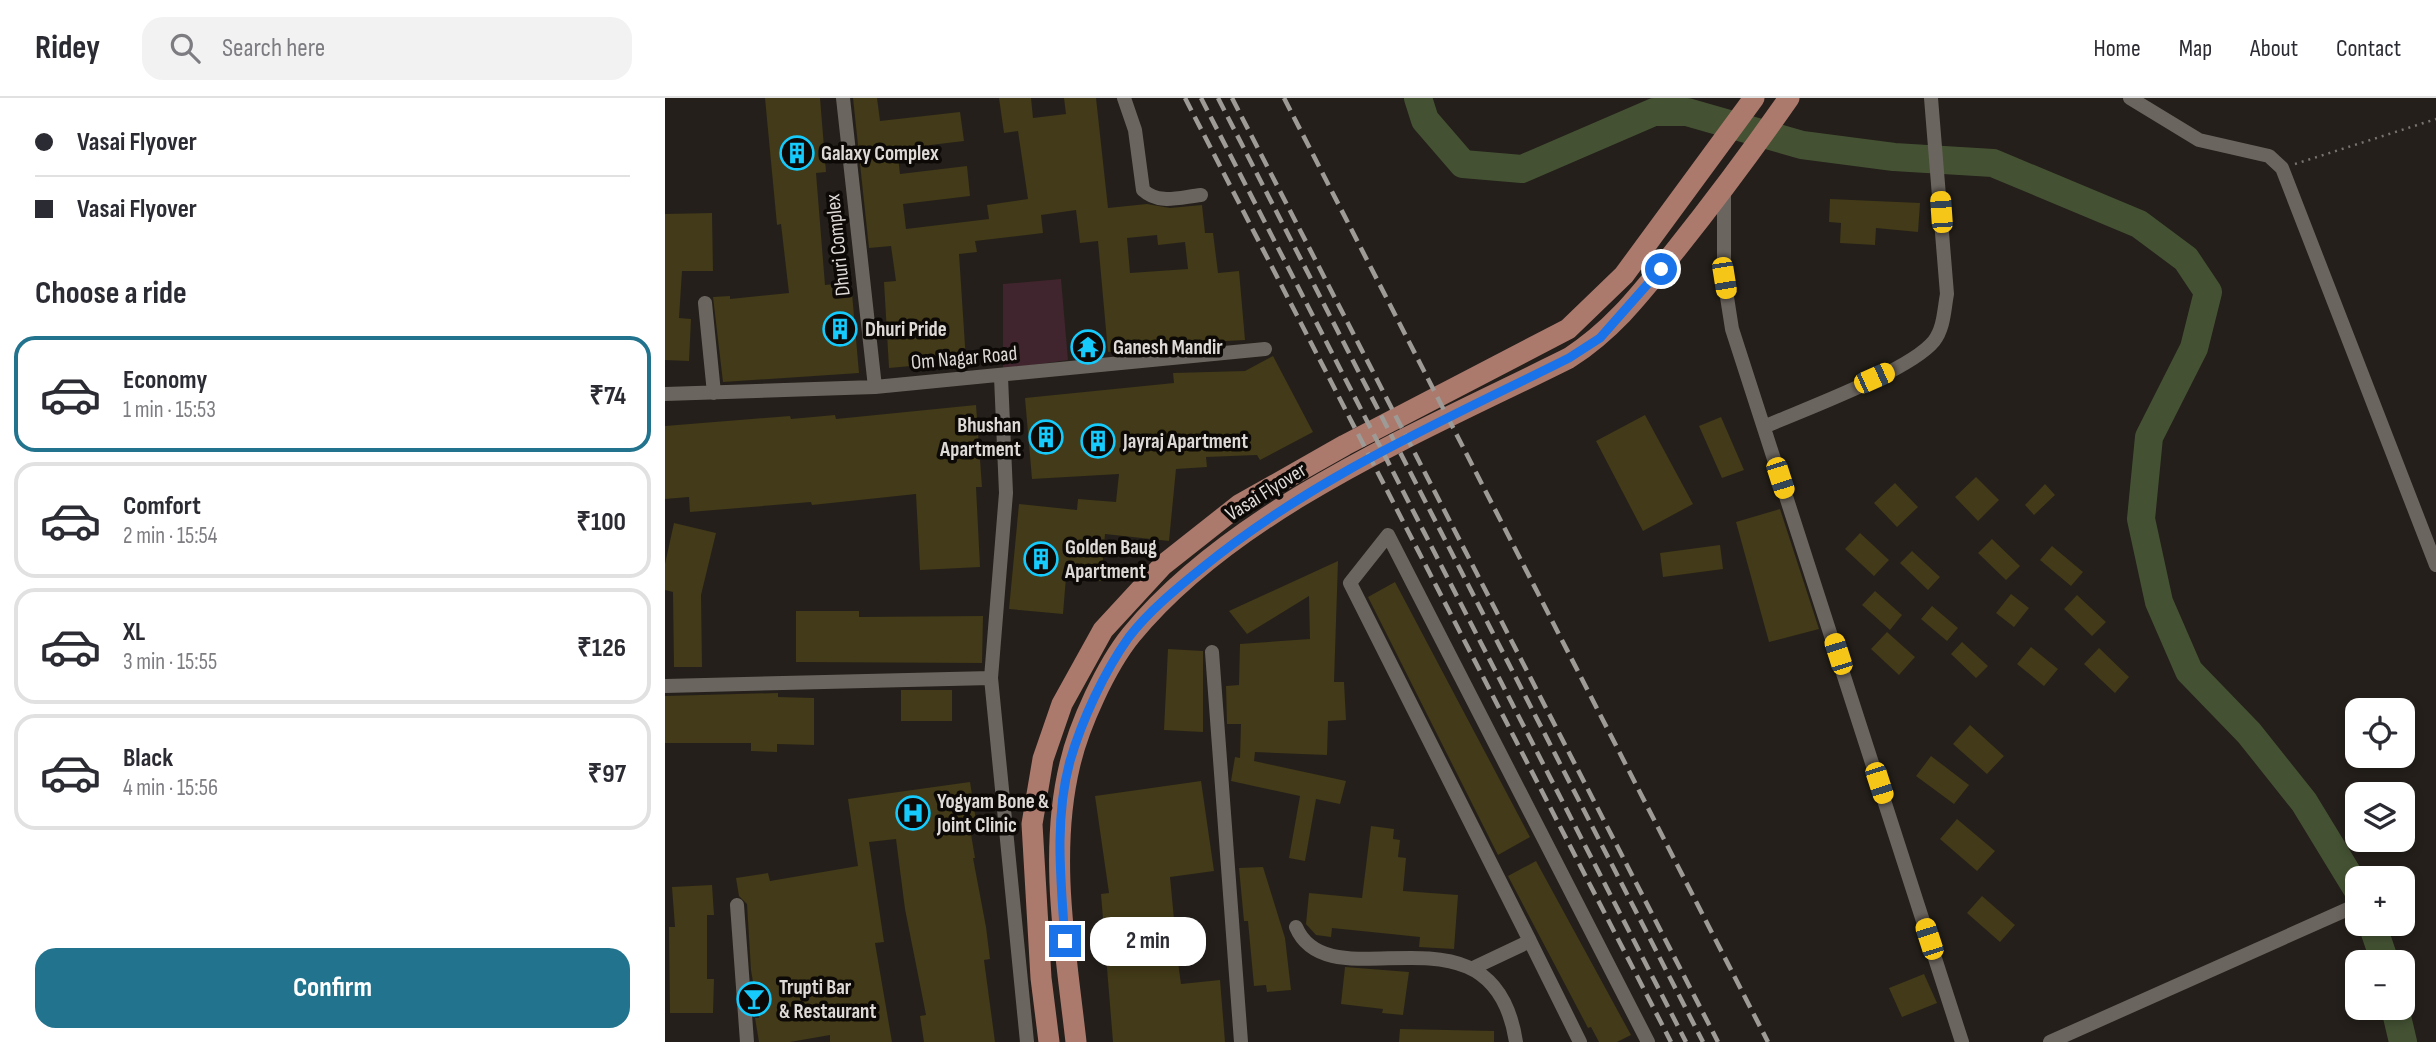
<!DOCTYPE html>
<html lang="en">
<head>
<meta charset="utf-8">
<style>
  body { margin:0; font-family:"Sofia Sans Condensed",sans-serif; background:#f2f2f3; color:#2b2b33; height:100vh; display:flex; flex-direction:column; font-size:26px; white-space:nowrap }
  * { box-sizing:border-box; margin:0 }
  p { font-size:23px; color:#7c7c81 }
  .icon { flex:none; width:38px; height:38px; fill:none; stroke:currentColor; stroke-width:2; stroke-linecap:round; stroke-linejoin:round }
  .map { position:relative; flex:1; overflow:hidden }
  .side { display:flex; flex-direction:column; background:#fff; width:665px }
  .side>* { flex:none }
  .top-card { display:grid; align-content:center; height:154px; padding:0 35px; background:#fff }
  .fabs { position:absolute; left:1680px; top:600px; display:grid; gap:14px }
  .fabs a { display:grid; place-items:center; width:70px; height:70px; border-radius:14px; background:#fff; box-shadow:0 4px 10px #0003; font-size:35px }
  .end { position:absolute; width:32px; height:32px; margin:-16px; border:9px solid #1a73e8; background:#fff; box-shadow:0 0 0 4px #fff }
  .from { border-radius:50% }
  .bubble { position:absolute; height:49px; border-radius:21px; background:#fff; box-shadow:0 4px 10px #0003; font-size:23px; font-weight:700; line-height:49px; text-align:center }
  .car { position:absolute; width:21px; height:42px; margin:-21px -10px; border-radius:9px; box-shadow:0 0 5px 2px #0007; background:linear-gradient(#f5c518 24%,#345 0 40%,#f5c518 0 76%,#345 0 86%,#f5c518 0) }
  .top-card b { display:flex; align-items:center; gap:24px; height:66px; font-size:26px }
  .top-card b+b { border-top:2px solid #e1e1e2 }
  .top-card i { width:18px; height:18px; background:#2b2b33 }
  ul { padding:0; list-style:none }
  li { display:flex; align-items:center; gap:21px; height:116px; margin:0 14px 10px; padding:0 21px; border:4px solid #e1e1e2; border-radius:21px }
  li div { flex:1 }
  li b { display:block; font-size:26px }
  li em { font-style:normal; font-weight:700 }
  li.active { border-color:#22738d }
  li>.icon { width:63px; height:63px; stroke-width:1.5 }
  h2 { padding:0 35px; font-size:32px; line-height:84px }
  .action { display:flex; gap:14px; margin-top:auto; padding:14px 35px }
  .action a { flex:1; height:80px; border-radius:21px; background:#22738d; color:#fff; font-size:28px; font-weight:700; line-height:80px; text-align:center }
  header { display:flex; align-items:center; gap:42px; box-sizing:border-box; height:98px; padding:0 35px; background:#fff; border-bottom:2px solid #e1e1e2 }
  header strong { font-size:33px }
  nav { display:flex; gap:38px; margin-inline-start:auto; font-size:24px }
  .search { width:490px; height:63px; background:#f2f2f3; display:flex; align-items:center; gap:18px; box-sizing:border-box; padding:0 24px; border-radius:21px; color:#7c7c81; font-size:26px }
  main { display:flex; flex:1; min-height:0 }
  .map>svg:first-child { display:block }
  .green { fill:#40252e }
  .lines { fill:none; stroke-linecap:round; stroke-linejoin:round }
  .river { stroke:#445233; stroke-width:28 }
  .building { fill:#423a18; fill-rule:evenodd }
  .path { stroke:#787470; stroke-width:2.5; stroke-dasharray:2 5; stroke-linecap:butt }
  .street { stroke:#6b655f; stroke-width:14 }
  .primary { stroke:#ac796d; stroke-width:21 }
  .rail { stroke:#9e9a96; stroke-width:4.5; stroke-dasharray:14 7; stroke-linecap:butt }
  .route { stroke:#1a73e8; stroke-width:9 }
  .labels { text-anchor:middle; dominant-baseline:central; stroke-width:7; stroke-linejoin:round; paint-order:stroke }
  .poi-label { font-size:21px; font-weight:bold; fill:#dedad7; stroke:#0c0907; text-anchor:start }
  .street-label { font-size:21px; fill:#dedad7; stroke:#0c0907 }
</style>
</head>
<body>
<header>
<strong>Ridey</strong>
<div class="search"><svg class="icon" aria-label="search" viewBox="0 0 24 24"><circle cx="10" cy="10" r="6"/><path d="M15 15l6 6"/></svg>Search here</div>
<nav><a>Home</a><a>Map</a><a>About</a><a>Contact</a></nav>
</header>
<main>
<section class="side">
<div class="top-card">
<b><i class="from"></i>Vasai Flyover</b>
<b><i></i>Vasai Flyover</b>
</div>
<h2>Choose a ride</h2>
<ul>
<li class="active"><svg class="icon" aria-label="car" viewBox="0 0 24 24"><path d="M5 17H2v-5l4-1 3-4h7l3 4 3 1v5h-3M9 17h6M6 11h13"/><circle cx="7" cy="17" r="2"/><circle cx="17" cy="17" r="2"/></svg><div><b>Economy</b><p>1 min · 15:53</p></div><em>₹74</em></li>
<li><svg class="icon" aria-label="car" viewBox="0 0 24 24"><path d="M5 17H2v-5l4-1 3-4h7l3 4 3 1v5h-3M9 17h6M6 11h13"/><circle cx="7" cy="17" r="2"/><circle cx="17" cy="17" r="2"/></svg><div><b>Comfort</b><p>2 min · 15:54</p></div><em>₹100</em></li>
<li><svg class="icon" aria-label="car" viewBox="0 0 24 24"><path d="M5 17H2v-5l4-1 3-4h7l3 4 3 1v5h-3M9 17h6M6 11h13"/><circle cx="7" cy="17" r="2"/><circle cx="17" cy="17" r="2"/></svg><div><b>XL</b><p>3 min · 15:55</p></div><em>₹126</em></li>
<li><svg class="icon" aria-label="car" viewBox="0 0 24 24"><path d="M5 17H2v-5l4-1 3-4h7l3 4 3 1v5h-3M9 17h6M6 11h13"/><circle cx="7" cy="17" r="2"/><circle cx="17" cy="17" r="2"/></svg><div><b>Black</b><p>4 min · 15:56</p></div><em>₹97</em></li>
</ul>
<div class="action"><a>Confirm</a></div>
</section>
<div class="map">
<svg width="1771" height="944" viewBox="0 0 1771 944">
  <rect width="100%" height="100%" fill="#241f1a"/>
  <path class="green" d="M396,181L403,262L338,271V186Z"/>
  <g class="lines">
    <path class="river" d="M753,0L760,22L798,66L857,71L989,14H1022L1137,47L1229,59L1328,65L1474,126L1521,161L1543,194L1529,250L1484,339L1476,421L1494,504L1524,573L1584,635L1639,704L1692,791
      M1707,826L1720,864
      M1730,910L1738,944"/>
  </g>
  <path class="building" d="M100,0H155L161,74L151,75L160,187L186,184L194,275L58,284L48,199L65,198V201L124,195L116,126L112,127Z
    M188,0H212L215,23L295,14L299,43L232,51L235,76L302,68L305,98L238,106L241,131L324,121L322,107L363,101L353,33L339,35L334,0H366L368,20L401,16L399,0H431L443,110L482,106L505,110L537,107L540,135H548L553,175L574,173L580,242L472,248V252L443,254L433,143L415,145L411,112L376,117L378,135L310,143L312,154L294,156L301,263L224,270L219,184L231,183L226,148L204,150ZM492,137L493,147L520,144L523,171L465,175L462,140Z
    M1165,101L1255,105L1253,134L1211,130L1210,147L1175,145L1176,125L1164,124Z
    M47,115L48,173H17L14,220L26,221L24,263L0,262V116Z
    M608,258L648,334L595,362L592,357L541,359L542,369L511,371L504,443L440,436L436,483L401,479L398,516L344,511L354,406L412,412L413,401L451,404L454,376L367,381L360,300L509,285L508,275L580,273Z
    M311,307L317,389H311L315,469L255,472L251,396L147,407L146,404L25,414L24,399L0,401V328L125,318L126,321L170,317L171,321Z
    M980,317L1028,406L978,433L931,343Z
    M1056,319L1079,372L1057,380L1034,328Z
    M1311,379L1334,402L1313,423L1290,399Z
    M1230,385L1253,409L1232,429L1209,405Z
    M1380,386L1390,397L1369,417L1360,407Z
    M1115,411L1154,531L1104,544L1071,424Z
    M9,425L51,435L36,497L37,569H9L8,494L0,492V466Z
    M1195,435L1224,462L1209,478L1180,451Z
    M1327,441L1355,468L1341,482L1313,455Z
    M1055,447L1058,471L998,479L995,455Z
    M1387,448L1418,474L1406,488L1375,462Z
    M1247,453L1275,479L1263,492L1235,465Z
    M673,463L669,584H679L681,622L663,623L662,657L590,654L589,663L681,683L675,706L651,701L640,763L624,760L635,698L566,683L570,659L575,660L576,626H562L561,588L574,587L575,546L645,541L644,498L582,536L564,513Z
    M730,484L865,739L833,757L703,499Z
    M1210,493L1237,517L1225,532L1197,507Z
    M1346,496L1364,510L1349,529L1331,515Z
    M1412,497L1441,524L1427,538L1399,511Z
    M1267,508L1293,530L1282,543L1256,521Z
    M131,513H194V519L318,518L317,565L131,564Z
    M1222,534L1250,559L1234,577L1206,551Z
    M1297,544L1323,568L1311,580L1286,556Z
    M1366,549L1393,571L1379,588L1352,566Z
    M1434,550L1464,579L1450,595L1419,566Z
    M503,551L538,553V634L499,632Z
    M236,592H287V623H236Z
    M113,595V599L149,600V647L112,646V654L86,653V645H0V598Z
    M1305,627L1339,658L1322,676L1288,646Z
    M1266,658L1304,687L1289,706L1251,678Z
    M536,683L549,773L505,779L509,821H507L516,886L555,882L560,944H448L436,796L444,795L430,698Z
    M305,684L312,729L305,730L310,760H308L321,829L325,861L319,862L330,944H259L255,918L261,917L240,811L231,741L204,744L219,844L210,845L227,944H165V937L125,944H94L90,920H94L86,872L82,806L74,798L71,780L103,775L105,783L193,768L183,701Z
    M1292,721L1330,753L1312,773L1275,741Z
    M706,728L729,731L728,741L735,742L733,759L741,760L738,793L793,797L789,851L754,849L755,839L667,830L666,839L651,837L641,826L644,795L697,800Z
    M871,763L966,937L952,944H934L926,929L923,930L843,778Z
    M598,769L620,840L626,892L602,894L601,887L589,888L583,823H579L574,770Z
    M47,787L49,817H42V881H49L48,915H5L4,829H10L7,789Z
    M1317,798L1350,827L1335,844L1302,815Z
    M680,869L744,874L738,917L717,915L718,911L676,906Z
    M1259,876L1272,905L1237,919L1224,890Z
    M735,931L829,933V944H734Z"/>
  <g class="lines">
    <path class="path" d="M1630,66L1771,21"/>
    <path class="street" d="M178,0L210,289
      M459,0L470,32L478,92C494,107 515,99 536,97
      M1465,0L1534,42L1604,58L1617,70L1771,467
      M1059,93V180L1067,231L1297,944
      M40,205L49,295
      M336,279L341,395L326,580L362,944
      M0,296L210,289L600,251
      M1099,329C1137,312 1245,273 1269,243C1279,230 1279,212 1282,196L1266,0
      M547,554L576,944
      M0,588L326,580
      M72,807L82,944
      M631,829C665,909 828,793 851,944
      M865,843L915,944
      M808,870L865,843L685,485L723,437L983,944
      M1385,944L1692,807"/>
    <path class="primary" d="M384,944L376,880L367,726L378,661L397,606L438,532L498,467L574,407L680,347L903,231L959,177L1089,0
      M411,944C401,854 383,756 405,666C414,627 441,568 466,537C570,410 760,332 904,260C949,231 976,195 1009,154C1049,104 1087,53 1124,0"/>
    <path class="rail" d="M520,0L1006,944
      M536,0L1021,944
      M553,0L1038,944
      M567,0L1053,944
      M619,0L1103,944"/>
  </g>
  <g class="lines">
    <path class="route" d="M400,843C396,784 389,721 405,663C417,622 439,574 464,539C484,513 512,490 537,470C647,380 778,323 904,260L935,240L996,171"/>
  </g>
  <defs>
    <symbol id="building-ring" viewBox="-11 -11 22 22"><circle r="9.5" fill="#0c0907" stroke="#16cafb" stroke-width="1.5"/><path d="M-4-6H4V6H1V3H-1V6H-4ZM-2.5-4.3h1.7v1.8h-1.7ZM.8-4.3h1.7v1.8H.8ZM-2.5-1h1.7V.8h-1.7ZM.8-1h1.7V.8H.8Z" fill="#16cafb"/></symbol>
    <symbol id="temple-ring" viewBox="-11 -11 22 22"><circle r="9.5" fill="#0c0907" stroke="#16cafb" stroke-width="1.5"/><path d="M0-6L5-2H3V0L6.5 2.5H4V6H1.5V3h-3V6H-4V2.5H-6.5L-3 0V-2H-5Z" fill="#16cafb"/></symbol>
    <symbol id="hospital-ring" viewBox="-11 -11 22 22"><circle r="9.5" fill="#0c0907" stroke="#16cafb" stroke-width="1.5"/><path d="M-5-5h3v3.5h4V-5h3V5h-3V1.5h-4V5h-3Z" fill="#16cafb"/></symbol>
    <symbol id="bar-ring" viewBox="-11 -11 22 22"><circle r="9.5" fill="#0c0907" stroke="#16cafb" stroke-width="1.5"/><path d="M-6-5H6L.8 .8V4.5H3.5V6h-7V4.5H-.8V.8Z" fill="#16cafb"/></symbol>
  </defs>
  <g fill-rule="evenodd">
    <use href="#building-ring" x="113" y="36" width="38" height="38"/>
    <use href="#building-ring" x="156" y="212" width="38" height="38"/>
    <use href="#temple-ring" x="404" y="230" width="38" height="38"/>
    <use href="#building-ring" x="362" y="320" width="38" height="38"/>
    <use href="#building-ring" x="414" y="324" width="38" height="38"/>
    <use href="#building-ring" x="357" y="442" width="38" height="38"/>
    <use href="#hospital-ring" x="229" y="696" width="38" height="38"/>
    <use href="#bar-ring" x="70" y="882" width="38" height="38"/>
  </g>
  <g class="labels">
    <g class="poi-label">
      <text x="156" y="55">Galaxy Complex</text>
      <text x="200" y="231">Dhuri Pride</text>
      <text x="448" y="249">Ganesh Mandir</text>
      <text x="356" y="327" text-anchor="end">Bhushan<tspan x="356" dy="24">Apartment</tspan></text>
      <text x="458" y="343">Jayraj Apartment</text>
      <text x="400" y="449">Golden Baug<tspan x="400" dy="24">Apartment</tspan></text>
      <text x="272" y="703">Yogyam Bone &amp;<tspan x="272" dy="24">Joint Clinic</tspan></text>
      <text x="114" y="889">Trupti Bar<tspan x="114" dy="24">&amp; Restaurant</tspan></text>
    </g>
    <g class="street-label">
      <text transform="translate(173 147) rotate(-96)">Dhuri Complex</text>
      <text transform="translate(299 260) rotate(-5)">Om Nagar Road</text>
      <text transform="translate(601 394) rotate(-32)">Vasai Flyover</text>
    </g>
  </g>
</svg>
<div class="fabs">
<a><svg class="icon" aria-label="locate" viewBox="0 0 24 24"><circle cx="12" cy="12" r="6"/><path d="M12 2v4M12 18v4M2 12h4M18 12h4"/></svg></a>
<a><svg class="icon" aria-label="layers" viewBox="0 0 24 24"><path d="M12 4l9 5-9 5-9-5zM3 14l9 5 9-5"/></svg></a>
<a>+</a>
<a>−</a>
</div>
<i class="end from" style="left:996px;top:171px"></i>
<i class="end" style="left:400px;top:843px"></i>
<div class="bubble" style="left:425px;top:819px;width:116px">2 min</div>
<i class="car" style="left:1276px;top:114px;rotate:356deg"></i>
<i class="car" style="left:1059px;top:180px;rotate:171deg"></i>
<i class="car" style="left:1209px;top:280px;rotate:66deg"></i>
<i class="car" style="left:1115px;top:380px;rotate:162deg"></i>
<i class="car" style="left:1173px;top:556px;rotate:342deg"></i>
<i class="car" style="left:1214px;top:685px;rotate:162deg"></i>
<i class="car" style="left:1264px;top:841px;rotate:342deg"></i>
</div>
</main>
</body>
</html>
